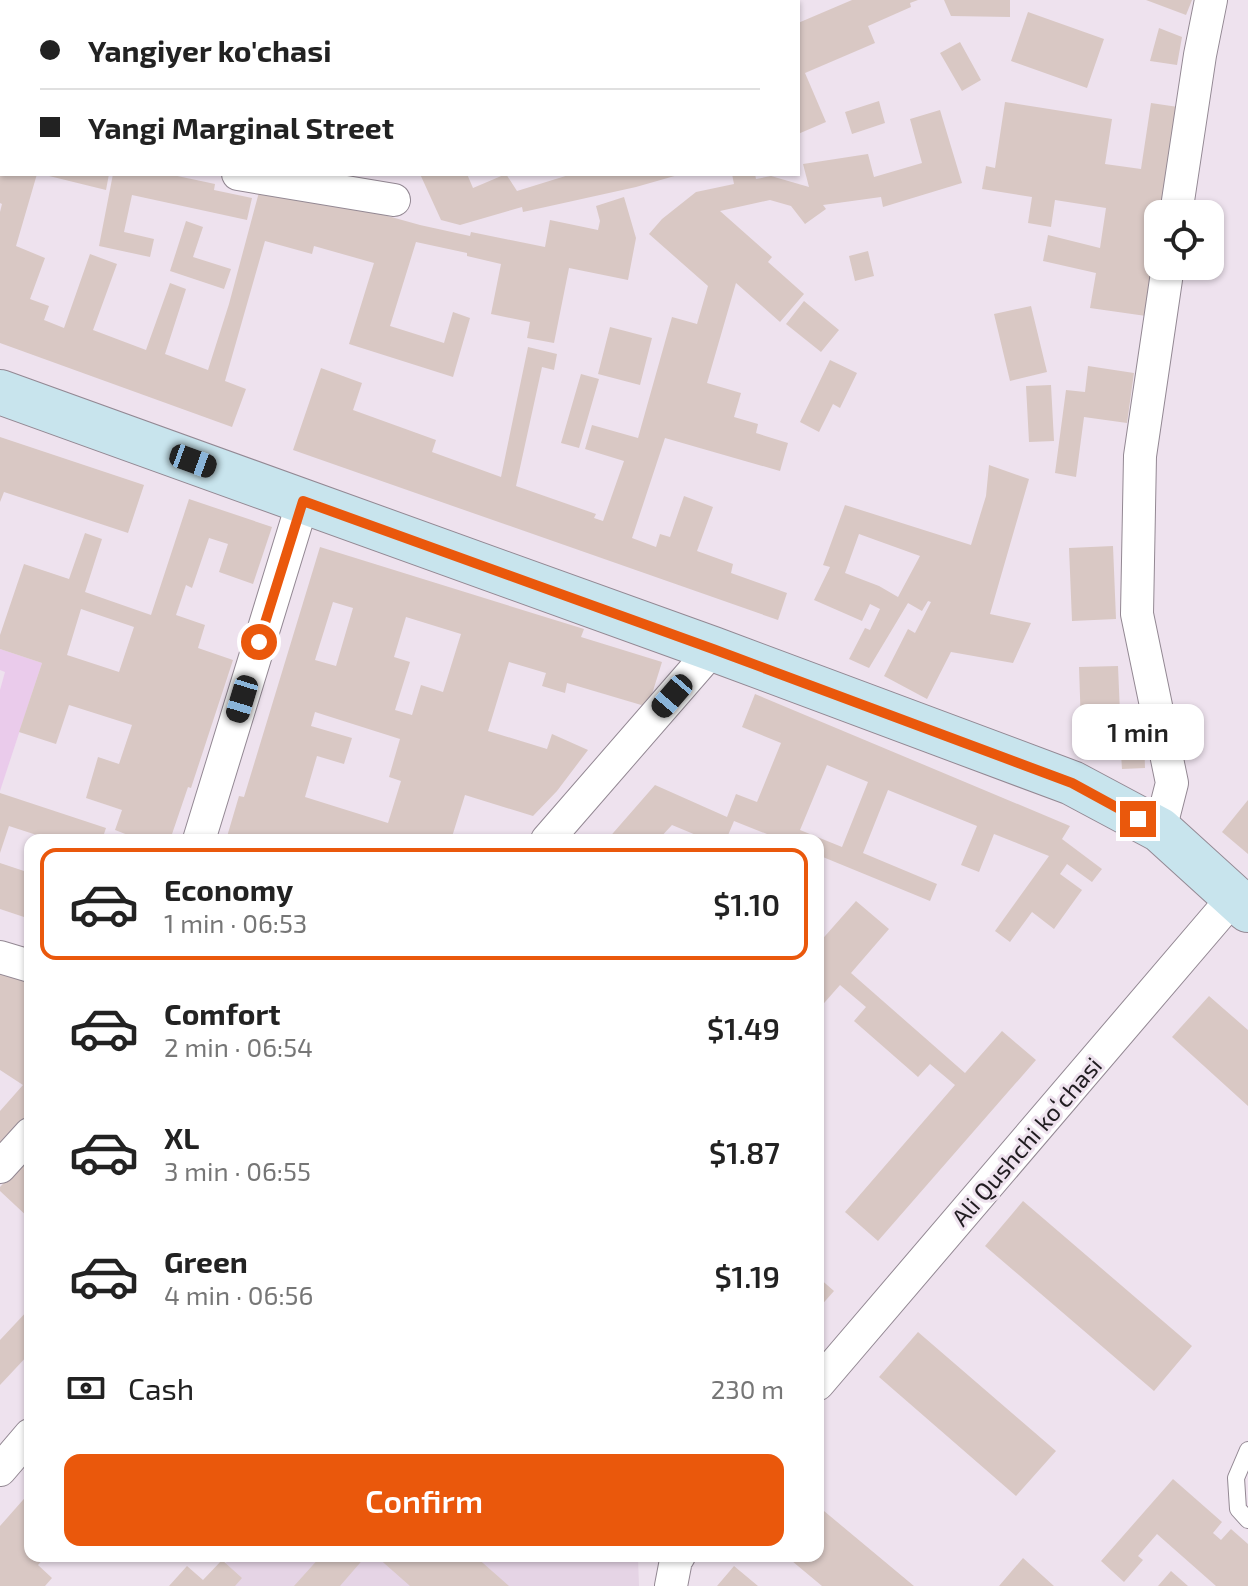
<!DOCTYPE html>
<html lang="en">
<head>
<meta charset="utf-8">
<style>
  body { margin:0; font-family:"Exo 2",sans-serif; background:#f6f6f6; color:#222; height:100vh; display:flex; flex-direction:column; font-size:30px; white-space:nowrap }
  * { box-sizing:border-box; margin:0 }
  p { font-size:26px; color:#767676 }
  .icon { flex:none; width:44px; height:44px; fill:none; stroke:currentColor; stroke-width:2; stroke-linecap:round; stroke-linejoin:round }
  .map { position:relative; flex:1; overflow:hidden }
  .details { position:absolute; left:24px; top:834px; width:800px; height:728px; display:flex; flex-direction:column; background:#fff; border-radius:16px; box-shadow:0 2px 6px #0004 }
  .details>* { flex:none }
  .banner { position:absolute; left:0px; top:0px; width:800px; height:176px; box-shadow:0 2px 6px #0004; display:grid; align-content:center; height:176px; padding:0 40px; background:#fff }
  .buttons { position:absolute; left:1144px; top:200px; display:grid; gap:16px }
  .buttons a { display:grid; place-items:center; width:80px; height:80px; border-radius:16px; background:#fff; box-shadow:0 2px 6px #0004; font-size:40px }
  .end { position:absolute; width:36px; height:36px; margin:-18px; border:10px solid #ea580c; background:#fff; box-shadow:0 0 0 4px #fff }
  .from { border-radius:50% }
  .bubble { position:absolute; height:56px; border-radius:16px; background:#fff; box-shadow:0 2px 6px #0004; font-size:26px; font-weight:600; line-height:56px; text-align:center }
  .car { position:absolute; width:24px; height:48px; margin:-24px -12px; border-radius:10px; box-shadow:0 0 6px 2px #0007; background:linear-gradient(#222 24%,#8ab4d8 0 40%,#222 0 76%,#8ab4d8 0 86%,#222 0) }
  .banner b { display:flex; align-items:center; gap:28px; height:76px; font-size:30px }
  .banner b+b { border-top:2px solid #e0e0e0 }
  .banner i { width:20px; height:20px; background:#222 }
  ul { padding:14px 0 0; list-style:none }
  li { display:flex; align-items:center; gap:24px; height:112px; margin:0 16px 12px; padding:0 24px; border:4px solid transparent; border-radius:16px }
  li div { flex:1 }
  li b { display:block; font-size:30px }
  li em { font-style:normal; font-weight:600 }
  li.on { border-color:#ea580c }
  li>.icon { width:72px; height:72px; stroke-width:1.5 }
  .pay { display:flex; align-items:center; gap:20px; height:88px; padding:0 40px; font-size:30px }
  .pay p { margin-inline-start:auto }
  .button { display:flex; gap:16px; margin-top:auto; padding:16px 40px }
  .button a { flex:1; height:92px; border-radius:16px; background:#ea580c; color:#fff; font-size:32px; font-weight:600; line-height:92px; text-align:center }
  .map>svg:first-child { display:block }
  .built { fill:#e5d4e5 }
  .green { fill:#eacbeb }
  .building { fill:#d9c8c4; fill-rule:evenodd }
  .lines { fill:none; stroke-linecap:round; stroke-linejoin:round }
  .service-casing { stroke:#938893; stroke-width:18 }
  .minor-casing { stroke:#938893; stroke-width:34 }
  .secondary-casing { stroke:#938893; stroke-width:46 }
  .service { stroke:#fff; stroke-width:16 }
  .minor { stroke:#fff; stroke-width:32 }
  .secondary { stroke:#c8e4ed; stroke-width:44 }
  .route { stroke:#ea580c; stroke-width:10 }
  .labels { text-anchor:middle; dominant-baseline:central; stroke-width:6; stroke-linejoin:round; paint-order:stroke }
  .street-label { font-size:24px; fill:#201c20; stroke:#eee2ee }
</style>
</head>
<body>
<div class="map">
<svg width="1248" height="1586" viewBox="0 0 1248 1586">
  <rect width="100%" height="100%" fill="#eee2ee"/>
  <path class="built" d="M0,0H442L438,2H2V121L0,120Z
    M232,1556H635L638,1559L639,1586H206Z"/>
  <path class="green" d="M0,649L42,663L0,791V690L5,672L0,670Z"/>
  <path class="building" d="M852,0H918L910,3L911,7L868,26L875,43L805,73L826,122L798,134V23Z
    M944,0H1010V17L951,16Z
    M1146,0H1192L1186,15Z
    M1028,12L1104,39L1087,88L1011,61Z
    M1159,28L1182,37L1177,65L1150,61Z
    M960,42L981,80L962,91L940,53Z
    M879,101L885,123L852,134L845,112Z
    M1005,102L1112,119L1105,164L1141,169L1151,103L1178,107L1161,214H1158V235L1146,316L1090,308L1096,273L1043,261L1048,235L1100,248L1106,208L1055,200L1051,227L1028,223L1032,197L982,189L986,166L995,168Z
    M940,110L962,183L883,207L881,197L823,205L826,209L805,224L791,206L770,200L720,211L772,257L768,262L804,294L780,322L736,283L707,383L741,393L734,417L758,424L756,433L788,443L780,471L665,438L632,538L656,547L660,534L670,537L684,496L713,507L697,551L733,564L731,573L787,593L778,620L293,450L321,368L362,383L353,410L436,440L432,452L501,477L528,347L557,354L554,370L542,367L516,486L596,514L594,518L603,521L624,461L585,449L592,425L638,438L672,317L697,324L708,286L649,234L662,219L696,192L734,184L732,174H755L756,179L771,176L809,187L803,164L868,154L874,177L922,163L910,119Z
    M0,174H37L16,246L45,258L30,299L49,306L44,320L64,328L90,254L117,264L93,330L146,350L170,283L186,289L165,354L208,370L229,304L262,181L420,225L470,236L471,232L545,247L550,220L598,230L600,221L596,206L624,197L636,238L628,280L569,268L554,343L527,338L530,322L491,314L501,264L467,256V253L416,242L390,326L444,343L453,312L470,318L453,377L349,344L374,263L314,246L312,254L265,241L225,381L246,389L232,427L0,343V212L2,204L0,203Z
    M41,174H109L106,190Z
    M113,174H168L215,184L214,190L252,198L247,220L132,195L124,232L154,239L150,257L99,246Z
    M420,174H467L473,188L506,174L517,191L572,174L678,175L636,187L523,212L522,207L460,225L441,220Z
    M186,221L203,227L193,257L231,269L224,289L170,271Z
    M868,251L874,276L855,281L849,256Z
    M804,301L839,330L821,352L786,324Z
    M1031,306L1047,372L1010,381L994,314Z
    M610,327L652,338L640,385L598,374Z
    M830,360L857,373L840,408L833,404L819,432L800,422Z
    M1088,366L1134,373L1127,423L1084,417L1076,477L1055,473L1066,390L1085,392Z
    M581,374L599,379L579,448L561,443Z
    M1051,385L1054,441L1029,442L1026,386Z
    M0,437L144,485L128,533L4,492L0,502Z
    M989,465L1029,479L990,614L1031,623L1013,663L951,652L927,699L884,676L908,629L915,633L931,602L928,601L922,611L908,603L869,668L849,659L865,628L870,630L880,609L870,604L862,621L814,600L830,567L823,565L845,505L971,545L986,496ZM859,534L920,556L898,597L879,586L845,573Z
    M189,499L272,527L253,584L219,572L228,544L209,538L192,588L186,585L176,615L205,625L198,648L233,660L191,788L188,787L170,840H141L115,830L122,810L86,798L98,757L119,764L132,725L69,705L56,744L19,732L42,663L0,649V635L24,564L69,579L85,533L102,539L85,592L151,615ZM81,609L134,627L119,672L67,655Z
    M1113,546L1116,619L1072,621L1069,548Z
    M320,547L584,629L581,637L662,662L648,707L567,683L565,693L542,686L546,673L509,662L488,731L547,749L552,734L588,750L557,791L533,816L465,795L451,840H226L239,796L244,797ZM333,602L353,608L336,666L315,660ZM406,617L461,634L443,692L421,685L412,715L395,710L410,662L394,657ZM315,712L400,739L389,777L401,781L388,823L305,797L317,756L344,764L352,738L311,726Z
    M1118,666L1121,737L1144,736L1145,768L1122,769L1121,754L1082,755L1079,667Z
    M755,694L1070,826L1062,839L1102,869L1092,882L1067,864L1060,874L1082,890L1054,929L1032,912L1010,942L995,931L1049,856L994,834L979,872L961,865L977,826L888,790L863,853L937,884L930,901L818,855V840H782L734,821L726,840H708L672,825L658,840H607L655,785L727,817L736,794L757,802L781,743L742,727ZM827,765L868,782L842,847L800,830Z
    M0,793L106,828L102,840H52L9,826L0,853Z
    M1248,800V854L1222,832Z
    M0,863L30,873V919L0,909Z
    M856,901L889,929L851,973L965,1073L1002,1031L1036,1060L878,1241L845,1212L955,1085L930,1064L918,1077L854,1021L866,1007L840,985L818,1010V944Z
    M0,974L30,983V1114L0,1149V1111L23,1085L0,1070Z
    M1209,996L1248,1030V1106L1172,1037Z
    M30,1155V1219L0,1191V1187Z
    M1023,1201L1192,1346L1154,1391L985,1246Z
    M818,1277L834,1291L818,1309Z
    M30,1308V1353L0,1385V1340Z
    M918,1332L1056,1451L1016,1496L879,1377Z
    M1173,1479L1222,1522L1213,1533L1221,1540L1231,1529L1248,1544V1586H1216L1157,1534L1138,1556L1143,1560L1124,1582L1101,1561Z
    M30,1492V1556H46L38,1565L52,1578L45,1586H0V1526Z
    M818,1506L914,1586H822L786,1556H818Z
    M321,1556H366L340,1586H294Z
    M376,1556H475L509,1586H410Z
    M1023,1558L1054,1586H999Z
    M222,1560L242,1578L235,1586H169L187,1566L203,1580Z
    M734,1566L758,1586H717Z
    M1171,1571L1188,1586H1158Z"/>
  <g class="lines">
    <defs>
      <path id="service" d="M1248,1450L1236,1478L1238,1509L1248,1520"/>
      <path id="minor" d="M667,0L668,2
        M0,134L2,135
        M238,174L394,200
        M1176,214L1200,55L1211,0
        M1160,830L1172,783L1137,614L1140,456L1168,266
        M199,840L303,501
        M547,840L713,649
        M0,957L30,966
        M0,1167L30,1134
        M818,1384L1234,897
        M0,1470L30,1435
        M671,1586L676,1560L679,1556"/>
      <path id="secondary" d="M0,392L713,649L1072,783L1160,830L1248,910"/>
    </defs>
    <use href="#service" class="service-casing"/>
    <use href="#minor" class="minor-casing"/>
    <use href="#secondary" class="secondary-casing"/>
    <use href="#service" class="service"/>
    <use href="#minor" class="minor"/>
    <use href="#secondary" class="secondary"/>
  </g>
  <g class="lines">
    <path class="route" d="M259,642L303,501L713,649L1072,783L1138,819"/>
  </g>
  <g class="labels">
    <g class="street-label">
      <text transform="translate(1026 1141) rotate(-49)">Ali Qushchi koʻchasi</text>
    </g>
  </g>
</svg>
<div class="buttons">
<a><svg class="icon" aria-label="locate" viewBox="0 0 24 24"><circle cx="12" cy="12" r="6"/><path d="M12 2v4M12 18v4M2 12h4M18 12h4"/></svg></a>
</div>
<i class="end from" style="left:259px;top:642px"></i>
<i class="end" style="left:1138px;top:819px"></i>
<div class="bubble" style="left:1072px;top:704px;width:132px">1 min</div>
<i class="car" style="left:193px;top:461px;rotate:110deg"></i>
<i class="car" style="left:672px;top:696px;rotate:221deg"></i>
<i class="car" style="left:242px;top:699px;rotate:197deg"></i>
<div class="banner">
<b><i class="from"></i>Yangiyer ko'chasi</b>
<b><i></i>Yangi Marginal Street</b>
</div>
<section class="details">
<ul>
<li class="on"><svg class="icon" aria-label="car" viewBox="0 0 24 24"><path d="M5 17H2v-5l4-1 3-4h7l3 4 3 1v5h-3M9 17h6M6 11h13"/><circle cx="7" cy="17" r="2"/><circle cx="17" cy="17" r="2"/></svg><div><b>Economy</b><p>1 min · 06:53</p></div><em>$1.10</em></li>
<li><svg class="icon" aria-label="car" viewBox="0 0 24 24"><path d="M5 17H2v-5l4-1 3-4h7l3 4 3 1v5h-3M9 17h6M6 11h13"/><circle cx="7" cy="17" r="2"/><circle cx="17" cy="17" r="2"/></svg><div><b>Comfort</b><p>2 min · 06:54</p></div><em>$1.49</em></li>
<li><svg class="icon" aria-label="car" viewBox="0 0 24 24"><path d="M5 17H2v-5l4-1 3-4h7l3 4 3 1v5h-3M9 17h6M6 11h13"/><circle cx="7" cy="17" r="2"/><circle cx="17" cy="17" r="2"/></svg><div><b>XL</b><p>3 min · 06:55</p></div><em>$1.87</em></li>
<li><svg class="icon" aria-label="car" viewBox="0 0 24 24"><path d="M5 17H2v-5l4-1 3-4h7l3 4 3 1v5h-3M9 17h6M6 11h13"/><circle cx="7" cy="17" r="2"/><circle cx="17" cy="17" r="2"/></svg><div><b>Green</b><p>4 min · 06:56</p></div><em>$1.19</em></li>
</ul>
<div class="pay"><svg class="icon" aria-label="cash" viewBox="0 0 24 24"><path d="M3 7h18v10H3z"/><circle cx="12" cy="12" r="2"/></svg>Cash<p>230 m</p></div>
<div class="button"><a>Confirm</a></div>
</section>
</div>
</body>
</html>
